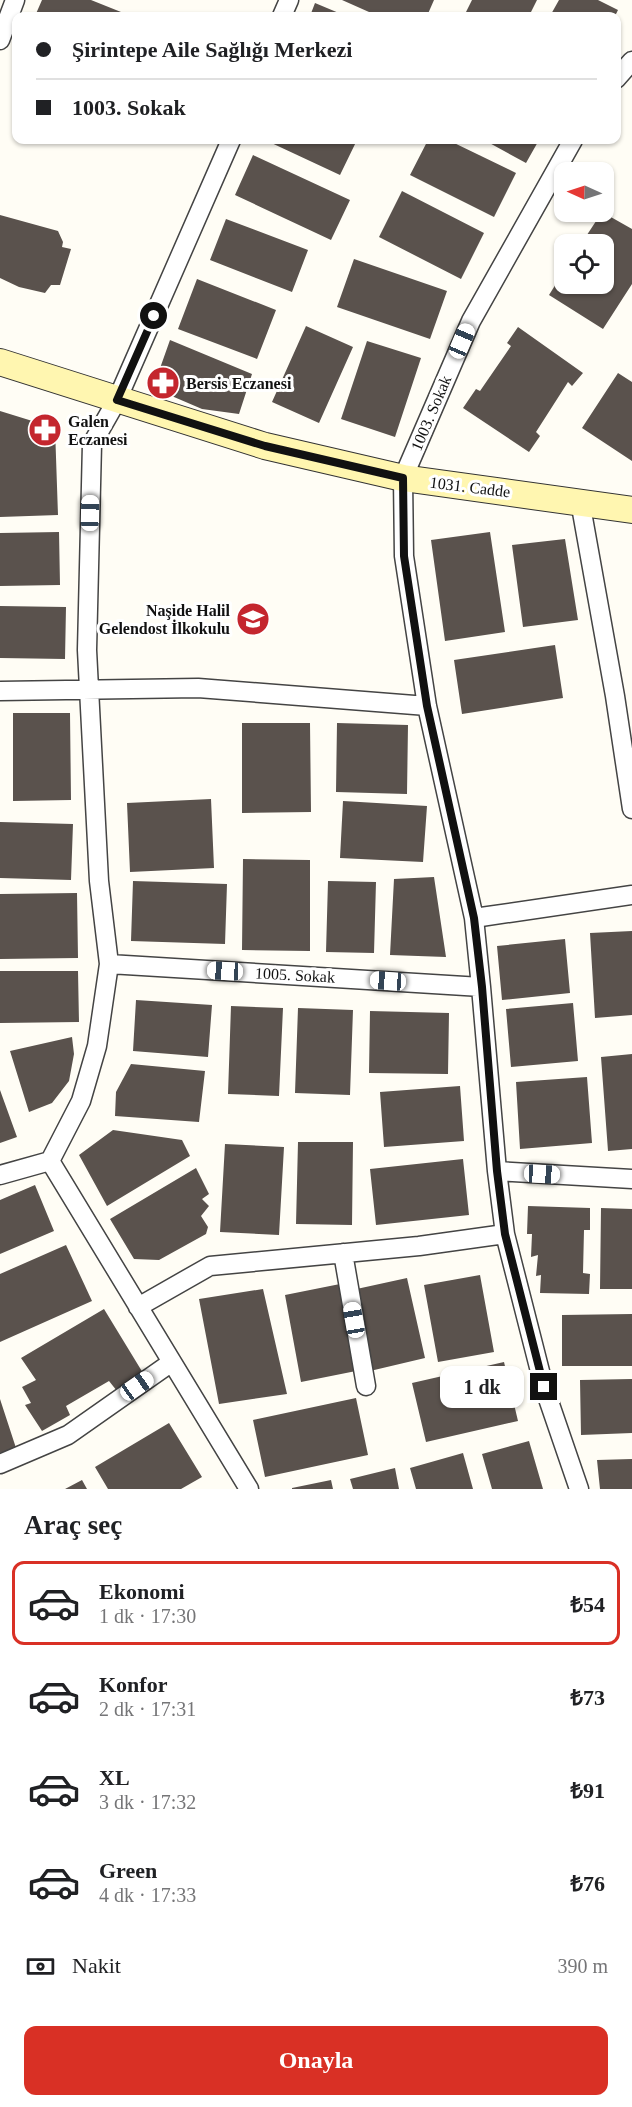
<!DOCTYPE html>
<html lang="tr">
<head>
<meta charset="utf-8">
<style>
  body { margin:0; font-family:"Times New Roman",serif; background:#f6f6f6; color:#202124; height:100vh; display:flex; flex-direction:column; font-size:22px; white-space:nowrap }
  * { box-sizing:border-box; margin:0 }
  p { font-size:20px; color:#757577 }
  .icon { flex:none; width:33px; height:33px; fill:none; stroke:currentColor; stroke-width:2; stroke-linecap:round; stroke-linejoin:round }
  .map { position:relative; height:1489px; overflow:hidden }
  .panel { display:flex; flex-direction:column; background:#fff; flex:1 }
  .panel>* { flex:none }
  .guide { position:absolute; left:12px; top:12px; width:609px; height:132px; border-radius:12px; box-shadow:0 2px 4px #0004; display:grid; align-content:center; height:132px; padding:0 24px; background:#fff }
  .needle { width:39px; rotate:273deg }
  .fabs { position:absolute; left:554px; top:162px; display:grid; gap:12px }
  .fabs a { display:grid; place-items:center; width:60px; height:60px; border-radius:12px; background:#fff; box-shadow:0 2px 4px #0004; font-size:30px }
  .end { position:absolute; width:27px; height:27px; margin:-14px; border:8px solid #111; background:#fff; box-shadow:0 0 0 3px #fff }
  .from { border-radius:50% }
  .bubble { position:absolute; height:42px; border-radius:12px; background:#fff; box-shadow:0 2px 4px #0004; font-size:20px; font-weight:700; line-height:42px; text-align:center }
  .car { position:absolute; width:18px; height:36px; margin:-18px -9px; border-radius:8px; box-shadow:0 0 4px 2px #0007; background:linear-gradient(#fff 24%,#345 0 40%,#fff 0 76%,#345 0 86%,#fff 0) }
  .guide b { display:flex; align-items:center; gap:21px; height:57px; font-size:22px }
  .guide b+b { border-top:2px solid #e0e0e0 }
  .guide i { width:15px; height:15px; background:#202124 }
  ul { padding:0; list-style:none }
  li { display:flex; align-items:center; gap:18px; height:84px; margin:0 12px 9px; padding:0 12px; border:3px solid transparent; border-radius:12px }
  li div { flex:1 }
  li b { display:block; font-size:22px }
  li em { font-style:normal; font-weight:700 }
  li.current { border-color:#d93025 }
  li>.icon { width:54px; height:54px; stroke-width:1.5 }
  h2 { padding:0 24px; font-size:27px; line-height:72px }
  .pay { display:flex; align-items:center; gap:15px; height:66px; padding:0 24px; font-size:22px }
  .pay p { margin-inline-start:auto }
  .action { display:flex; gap:12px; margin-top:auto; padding:12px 24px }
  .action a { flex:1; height:69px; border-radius:12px; background:#d93025; color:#fff; font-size:24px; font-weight:700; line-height:69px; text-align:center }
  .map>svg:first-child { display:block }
  .building { fill:#5a524d }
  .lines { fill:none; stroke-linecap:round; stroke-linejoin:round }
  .street-casing { stroke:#444; stroke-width:21 }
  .secondary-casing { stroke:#333; stroke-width:28 }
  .street { stroke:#fff; stroke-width:18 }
  .secondary { stroke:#fff6b0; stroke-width:26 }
  .route { stroke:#111; stroke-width:8 }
  .labels { text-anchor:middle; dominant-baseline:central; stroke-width:6; stroke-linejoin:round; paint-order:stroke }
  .poi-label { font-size:16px; font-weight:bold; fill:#111; stroke:#fff; text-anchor:start }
  .street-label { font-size:16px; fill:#111; stroke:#fff }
</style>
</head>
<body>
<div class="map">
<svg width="632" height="1489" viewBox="0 0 632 1489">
  <rect width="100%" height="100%" fill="#fffdf5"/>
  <path class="building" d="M42,0H91L131,16H35Z
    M342,0H434L427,16H378Z
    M472,0H537L529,16H464Z
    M559,0H598L618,10L615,16H550Z
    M315,3L346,16H310Z
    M265,140H357L340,175Z
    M428,140H448L516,173L494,217L410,175Z
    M484,140H539L526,163Z
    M253,155L350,200L331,240L235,195Z
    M402,191L484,233L461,279L379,237Z
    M602,212L632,229V284L603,329L549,295L564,271V284H603V244H581Z
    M0,215L58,231L63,242L62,247L71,249L60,285H51L45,293L19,287L0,278Z
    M226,219L308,250L292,292L210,260Z
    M354,259L447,291L430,339L337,307Z
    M197,279L276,310L257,359L178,329Z
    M306,326L353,347L319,423L272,402Z
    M518,327L583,373L572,386L568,382L536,432L540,436L529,452L463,408L476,389L480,391L511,346L507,343Z
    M170,340L252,374L239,414L202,409L153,388Z
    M367,341L421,358L395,437L341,419Z
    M618,373L632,382V461L582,428Z
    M0,411L55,428L58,515L0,517Z
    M59,532L60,585L0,586V533Z
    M490,532L505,632L445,641L431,540Z
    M565,539L578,620L523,627L512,545Z
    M0,606L66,607L65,659L0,658Z
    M555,645L563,698L462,714L454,660Z
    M13,713H70L71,800L13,801Z
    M242,723H310L311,812L242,813Z
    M337,723L408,725L407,794L336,792Z
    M211,799L214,868L130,872L127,803Z
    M343,801L427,806L423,862L340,858Z
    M0,822L73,824L71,880L0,878Z
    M243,859L310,860V951L242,950Z
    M434,877L446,957L390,955L394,879Z
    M133,881L227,884L225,944L131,941Z
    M328,881L376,882L374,953L326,952Z
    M77,893L78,958L0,959V894Z
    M632,931V1015L595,1018L590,933Z
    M565,939L570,993L502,1000L497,946Z
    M0,971H78L79,1022L0,1023Z
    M136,1000L212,1005L208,1057L133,1051Z
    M573,1003L578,1061L511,1067L506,1009Z
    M231,1006L283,1008L279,1096L228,1094Z
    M298,1008L353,1010L350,1095L295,1093Z
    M370,1011L449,1013L448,1074L369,1073Z
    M72,1037L74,1054L69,1081L52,1103L29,1112L10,1051Z
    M632,1054V1149L608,1151L601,1057Z
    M131,1064L205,1071L199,1122L115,1116L116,1092Z
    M587,1077L592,1143L520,1149L516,1082Z
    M460,1086L464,1141L384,1147L380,1092Z
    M0,1090L17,1137L0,1143Z
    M113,1130L182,1140L190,1156L107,1206L79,1155Z
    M298,1142H353L352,1225L296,1224Z
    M225,1144L284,1147L279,1235L220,1232Z
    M463,1159L469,1215L376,1225L370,1169Z
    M196,1168L209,1194L202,1199L209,1206L201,1216L208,1227L206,1234L159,1260L134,1259L110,1219Z
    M35,1185L54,1231L0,1254V1200Z
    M528,1206L590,1208V1230H584L583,1273L590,1274L589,1294L540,1293L541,1275L536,1276L538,1255L531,1257L532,1234H527Z
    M601,1208L632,1209V1289H600Z
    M66,1245L92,1301L0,1342V1274Z
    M480,1275L494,1352L438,1362L424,1285Z
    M407,1278L425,1358L370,1371L352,1290Z
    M340,1284L356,1371L301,1382L285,1295Z
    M263,1289L287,1394L219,1404L199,1299Z
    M104,1309L143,1373L117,1391L109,1381L66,1406L70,1415L42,1431L25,1405L31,1403L22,1387L36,1380L21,1358Z
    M632,1314V1366H562V1315Z
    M504,1362L518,1421L426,1442L412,1383Z
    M632,1379V1433L581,1435L580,1380Z
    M356,1398L368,1455L265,1477L253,1420Z
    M0,1399L16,1448L0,1453Z
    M169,1423L202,1477L181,1489H108L95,1467Z
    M529,1441L543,1489H492L482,1454Z
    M463,1453L473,1489H416L410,1468Z
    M632,1459V1489H600L597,1460Z
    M395,1468L399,1489H353L350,1479Z
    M82,1480L87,1489H65Z
    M331,1480L333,1489H292V1488Z"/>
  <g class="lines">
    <defs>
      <path id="street" d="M282,16L289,0
        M0,40L15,0
        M616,79L632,61
        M573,140L471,321L403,478L404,556L427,706L474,918L481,987L497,1171L505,1234L544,1387L579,1489
        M580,501L615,696L632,809
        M0,691L198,688L427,706
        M474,918L632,895
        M109,964L481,987
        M50,1161L249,1489
        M497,1171L632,1179
        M0,1175L50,1161L81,1101L97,1046L109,964L99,881L87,650L92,444L117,400L231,140
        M343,1253L366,1386
        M138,1307L210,1266L419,1246L505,1234
        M0,1464L68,1435L172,1362"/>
      <path id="secondary" d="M0,362L265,446L403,478L632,510"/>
    </defs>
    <use href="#street" class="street-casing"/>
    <use href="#secondary" class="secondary-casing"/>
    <use href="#street" class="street"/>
    <use href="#secondary" class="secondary"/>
  </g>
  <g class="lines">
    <path class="route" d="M154,316L117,400L265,446L403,478L404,556L427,706L474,918L482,987L497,1171L505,1234L544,1387"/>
  </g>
  <defs>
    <symbol id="pharmacy-disc" viewBox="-11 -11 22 22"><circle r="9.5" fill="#c4262e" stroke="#fff"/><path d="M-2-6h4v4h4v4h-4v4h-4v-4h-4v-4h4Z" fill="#fff"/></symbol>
    <symbol id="school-disc" viewBox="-11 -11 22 22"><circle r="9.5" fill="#c4262e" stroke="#fff"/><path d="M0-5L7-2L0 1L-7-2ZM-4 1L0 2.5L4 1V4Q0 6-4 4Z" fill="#fff"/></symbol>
  </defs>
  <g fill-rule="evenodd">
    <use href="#pharmacy-disc" x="144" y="364" width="38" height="38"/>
    <use href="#pharmacy-disc" x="26" y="411" width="38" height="38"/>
    <use href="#school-disc" x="234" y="600" width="38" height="38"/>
  </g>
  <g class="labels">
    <g class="poi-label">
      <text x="186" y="383">Bersis Eczanesi</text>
      <text x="68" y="421">Galen<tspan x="68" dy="18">Eczanesi</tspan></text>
      <text x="230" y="610" text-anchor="end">Naşide Halil<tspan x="230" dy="18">Gelendost İlkokulu</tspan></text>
    </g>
    <g class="street-label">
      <text transform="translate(431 413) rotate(-67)">1003. Sokak</text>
      <text transform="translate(470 487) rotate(7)">1031. Cadde</text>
      <text transform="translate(295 975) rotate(3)">1005. Sokak</text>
    </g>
  </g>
</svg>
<div class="fabs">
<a><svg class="needle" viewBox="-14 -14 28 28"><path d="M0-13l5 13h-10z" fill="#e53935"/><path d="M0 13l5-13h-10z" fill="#757577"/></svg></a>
<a><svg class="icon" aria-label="locate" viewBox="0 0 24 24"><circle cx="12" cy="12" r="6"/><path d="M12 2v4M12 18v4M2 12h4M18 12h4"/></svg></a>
</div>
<i class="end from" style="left:154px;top:316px"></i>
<i class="end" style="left:544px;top:1387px"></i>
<div class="bubble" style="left:440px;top:1366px;width:84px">1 dk</div>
<i class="car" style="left:462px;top:341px;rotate:23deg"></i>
<i class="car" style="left:90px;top:513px;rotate:1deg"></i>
<i class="car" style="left:225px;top:971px;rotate:273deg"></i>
<i class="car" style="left:388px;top:981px;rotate:274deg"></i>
<i class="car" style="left:542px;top:1174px;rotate:93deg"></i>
<i class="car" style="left:354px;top:1320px;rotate:350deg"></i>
<i class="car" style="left:137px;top:1386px;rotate:55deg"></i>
<div class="guide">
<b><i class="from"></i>Şirintepe Aile Sağlığı Merkezi</b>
<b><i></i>1003. Sokak</b>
</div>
</div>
<section class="panel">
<h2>Araç seç</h2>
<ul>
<li class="current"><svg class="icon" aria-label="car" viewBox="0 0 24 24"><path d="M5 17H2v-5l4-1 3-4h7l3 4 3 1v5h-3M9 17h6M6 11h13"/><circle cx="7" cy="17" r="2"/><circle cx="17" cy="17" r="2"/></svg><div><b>Ekonomi</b><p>1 dk · 17:30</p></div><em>₺54</em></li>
<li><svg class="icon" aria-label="car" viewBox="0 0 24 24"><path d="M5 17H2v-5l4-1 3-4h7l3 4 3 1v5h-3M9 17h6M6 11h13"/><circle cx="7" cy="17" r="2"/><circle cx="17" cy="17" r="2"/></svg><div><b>Konfor</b><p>2 dk · 17:31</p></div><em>₺73</em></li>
<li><svg class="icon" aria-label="car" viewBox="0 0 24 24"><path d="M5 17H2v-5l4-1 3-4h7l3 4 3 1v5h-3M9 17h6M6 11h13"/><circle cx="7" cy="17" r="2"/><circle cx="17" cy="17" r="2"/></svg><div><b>XL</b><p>3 dk · 17:32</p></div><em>₺91</em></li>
<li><svg class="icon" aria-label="car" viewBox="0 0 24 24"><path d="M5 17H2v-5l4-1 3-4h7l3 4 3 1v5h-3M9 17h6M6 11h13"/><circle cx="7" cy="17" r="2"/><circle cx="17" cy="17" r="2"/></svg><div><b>Green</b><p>4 dk · 17:33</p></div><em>₺76</em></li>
</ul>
<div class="pay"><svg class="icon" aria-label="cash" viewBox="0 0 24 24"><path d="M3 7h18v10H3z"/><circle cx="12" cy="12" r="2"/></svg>Nakit<p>390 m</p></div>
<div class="action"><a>Onayla</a></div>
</section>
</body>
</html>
